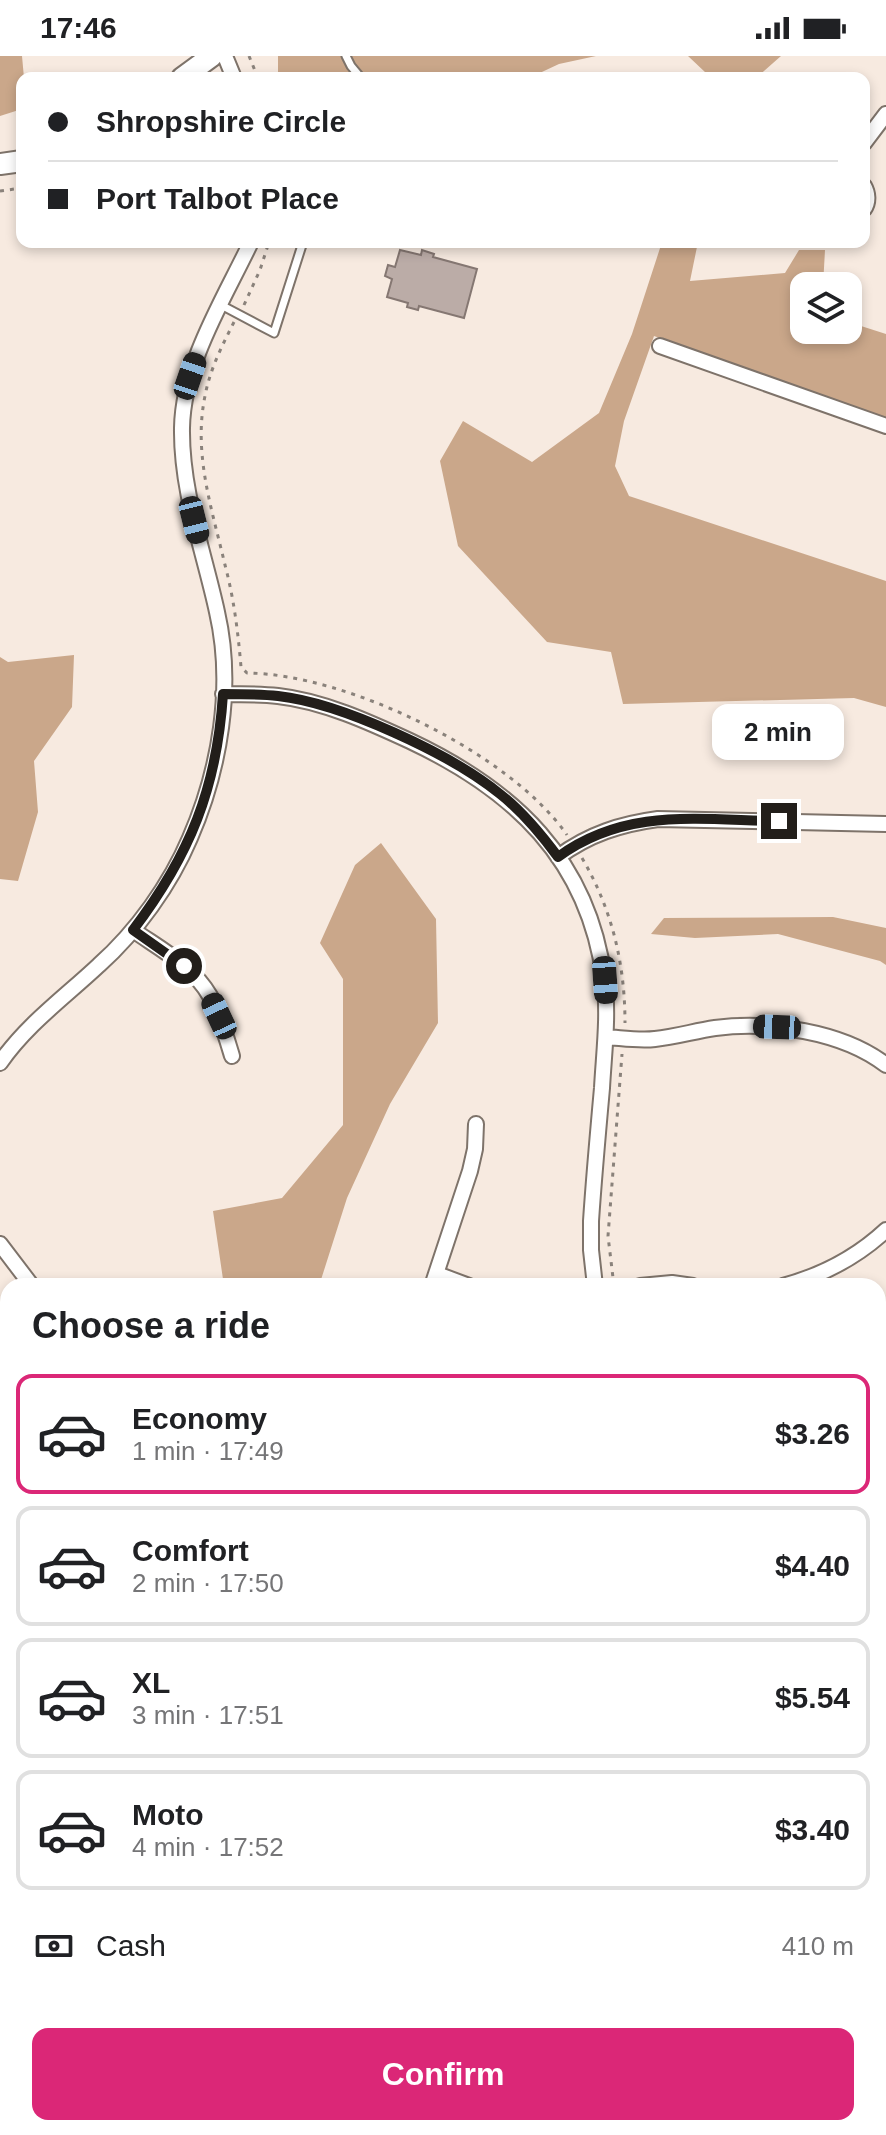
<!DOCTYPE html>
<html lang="en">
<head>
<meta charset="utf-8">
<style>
  body { margin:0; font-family:Helvetica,sans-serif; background:#f2f2f2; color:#202124; height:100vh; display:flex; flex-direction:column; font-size:30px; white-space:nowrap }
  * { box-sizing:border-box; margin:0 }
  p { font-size:26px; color:#757577 }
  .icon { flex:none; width:44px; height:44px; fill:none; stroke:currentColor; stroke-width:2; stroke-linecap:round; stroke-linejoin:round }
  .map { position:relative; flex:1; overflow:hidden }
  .details { position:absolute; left:0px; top:1222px; width:886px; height:858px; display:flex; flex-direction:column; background:#fff; border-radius:24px 24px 0 0; box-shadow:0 4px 12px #0003 }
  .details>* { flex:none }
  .banner { position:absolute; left:16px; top:16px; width:854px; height:176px; border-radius:16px; box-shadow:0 4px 12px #0003; display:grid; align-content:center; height:176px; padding:0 32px; background:#fff }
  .fabs { position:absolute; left:790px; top:216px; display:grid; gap:16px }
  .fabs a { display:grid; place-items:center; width:72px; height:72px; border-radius:16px; background:#fff; box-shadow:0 4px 12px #0003; font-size:40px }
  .end { position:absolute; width:36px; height:36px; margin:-18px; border:10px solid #221e1a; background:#fff; box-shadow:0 0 0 4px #fff }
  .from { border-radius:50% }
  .bubble { position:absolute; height:56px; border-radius:16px; background:#fff; box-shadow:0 4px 12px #0003; font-size:26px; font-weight:800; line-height:56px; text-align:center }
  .car { position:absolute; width:24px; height:48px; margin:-24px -12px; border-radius:10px; box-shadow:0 0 6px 2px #0007; background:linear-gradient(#222 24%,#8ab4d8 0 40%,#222 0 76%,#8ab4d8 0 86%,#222 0) }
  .banner b { display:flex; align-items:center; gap:28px; height:76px; font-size:30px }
  .banner b+b { border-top:2px solid #e0e0e0 }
  .banner i { width:20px; height:20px; background:#202124 }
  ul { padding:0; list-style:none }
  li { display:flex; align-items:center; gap:24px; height:120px; margin:0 16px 12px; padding:0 16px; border:4px solid #e0e0e0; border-radius:16px }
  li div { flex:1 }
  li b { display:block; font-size:30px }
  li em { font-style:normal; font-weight:800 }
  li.selected { border-color:#db2777 }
  li>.icon { width:72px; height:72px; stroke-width:1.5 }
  h2 { padding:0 32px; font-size:36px; line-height:96px }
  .pay { display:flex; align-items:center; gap:20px; height:88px; padding:0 32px; font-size:30px }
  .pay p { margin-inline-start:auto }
  .action { display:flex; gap:16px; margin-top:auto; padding:16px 32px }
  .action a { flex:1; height:92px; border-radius:16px; background:#db2777; color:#fff; font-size:32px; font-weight:800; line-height:92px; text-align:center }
  .status { display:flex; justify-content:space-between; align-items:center; height:56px; padding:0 40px; background:#fff; direction:ltr }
  .status svg { height:22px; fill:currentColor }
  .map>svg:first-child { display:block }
  .green { fill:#e4c5ac }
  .forest { fill:#caa78a }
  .water { fill:#9bc8de; stroke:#7795a3; stroke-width:2 }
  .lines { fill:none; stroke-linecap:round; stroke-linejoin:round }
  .stream { stroke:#7795a3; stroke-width:5 }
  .building { fill:#bbaca7; stroke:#857772; stroke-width:2 }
  .service-casing { stroke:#7e736a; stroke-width:11 }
  .minor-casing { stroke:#7e736a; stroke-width:18 }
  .secondary-casing { stroke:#7e736a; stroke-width:24 }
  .path { stroke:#8a827b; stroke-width:3; stroke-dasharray:4 6; stroke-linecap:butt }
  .service { stroke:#fff; stroke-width:7 }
  .minor { stroke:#fff; stroke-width:14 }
  .secondary { stroke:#fff; stroke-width:20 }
  .route { stroke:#221e1a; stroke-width:10 }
</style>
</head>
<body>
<div class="status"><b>17:46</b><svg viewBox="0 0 49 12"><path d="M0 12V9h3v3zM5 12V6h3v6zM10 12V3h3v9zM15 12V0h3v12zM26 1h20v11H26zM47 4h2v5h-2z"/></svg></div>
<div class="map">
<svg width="886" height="2079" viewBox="0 0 886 2079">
  <rect width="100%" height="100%" fill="#f7eae0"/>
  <path class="green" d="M0,1398L8,1405V1704L0,1698Z
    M886,1489V2079H616L617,2072H878V1498Z"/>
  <path class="forest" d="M0,0H22L24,22H22V53L0,60Z
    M278,0H596L559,8L529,22H278Z
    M688,0H781L756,22H706V17Z
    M662,186H698L690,225L785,217L799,194H825L823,230H804V274H848V260L861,270L886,278V363L654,280L624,365L615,410L629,440L886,525V651L854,642L623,648L611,596L547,586L458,490L440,405L463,365L532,406L599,357L632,278Z
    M74,599L72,651L34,705L38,756L18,825L0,823V601L8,606Z
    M381,787L436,863L438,967L390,1048L347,1142L319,1230H224L213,1155L282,1142L343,1069V923L320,887L355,809Z
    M833,861L886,872V909L880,905L778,878L695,882L651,878L664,862Z
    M886,1945V2079H637L638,2072H878V1953Z"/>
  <path class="water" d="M0,1457L8,1461V1669L0,1664Z"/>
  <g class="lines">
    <path class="stream" d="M878,1927H886
      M768,2079L769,2072"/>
  </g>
  <path class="building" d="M400,194L421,199L422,194L434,198L433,201L477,213L464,262L419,250L418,254L407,251L408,247L387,241L392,223L385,220L388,209L395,211Z"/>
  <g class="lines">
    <defs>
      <path id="service" d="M346,0L351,10L361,22
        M221,249L274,277L303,186
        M878,1547H883L886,1543"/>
      <path id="minor" d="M225,0L234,22
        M864,87L886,58
        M864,130C868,137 869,146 864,153
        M660,290L886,370
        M223,638C242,638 260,638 278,640C323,645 369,666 410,685C514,734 588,803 604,922C609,959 604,995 602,1032C598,1076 594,1120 591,1165V1194L595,1230
        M558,801C589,778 621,768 658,763L886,768
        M133,874C160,893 193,910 210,940C220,959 226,980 232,1000
        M606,981C622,982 639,985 655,983C675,981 695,975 715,972C769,965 842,975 886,1009
        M0,1007C27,968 65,941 99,909C137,875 170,829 190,782C220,713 234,630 217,556C204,496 181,435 182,372C183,307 224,243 251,186
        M0,1188L32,1230
        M437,1218L469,1230
        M432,1230L470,1115L475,1093L476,1068
        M640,1230L672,1227L693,1230
        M783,1230C823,1219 856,1202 886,1174
        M0,1996H8
        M227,2072L237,2079"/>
      <path id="secondary" d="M182,22L212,0
        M0,108L22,105
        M878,1439L886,1430
        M556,2072V2079"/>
    </defs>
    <use href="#service" class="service-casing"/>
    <use href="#minor" class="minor-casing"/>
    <use href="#secondary" class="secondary-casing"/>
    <path class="path" d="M249,0L258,22
      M0,135L22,132
      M244,249L260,214L269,186
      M234,266C222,290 210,313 205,340C193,398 212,453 225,509C234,543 238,576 241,611L247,617C347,618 510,697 567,779
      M582,802C612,853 625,908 625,967
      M614,1230L608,1180L622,998
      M878,1393L886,1384
      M0,1413L8,1419
      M0,1681L8,1685
      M520,2079V2072"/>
    <use href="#service" class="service"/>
    <use href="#minor" class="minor"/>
    <use href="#secondary" class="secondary"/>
  </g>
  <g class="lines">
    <path class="route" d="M184,910L133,874C190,799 217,732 223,638C242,638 260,638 278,640C341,647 451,698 500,738C523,756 541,778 558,801C626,751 700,764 779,765"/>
  </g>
</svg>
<div class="fabs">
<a><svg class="icon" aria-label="layers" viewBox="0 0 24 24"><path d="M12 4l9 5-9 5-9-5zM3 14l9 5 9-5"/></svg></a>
</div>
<i class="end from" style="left:184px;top:910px"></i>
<i class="end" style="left:779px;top:765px"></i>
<div class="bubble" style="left:712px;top:648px;width:132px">2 min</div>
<i class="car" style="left:190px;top:320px;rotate:19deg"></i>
<i class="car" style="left:194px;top:464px;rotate:166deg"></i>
<i class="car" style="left:605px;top:924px;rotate:176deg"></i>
<i class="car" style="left:219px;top:960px;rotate:335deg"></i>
<i class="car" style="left:777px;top:971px;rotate:272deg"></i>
<div class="banner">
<b><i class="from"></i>Shropshire Circle</b>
<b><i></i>Port Talbot Place</b>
</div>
<section class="details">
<h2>Choose a ride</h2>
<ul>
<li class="selected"><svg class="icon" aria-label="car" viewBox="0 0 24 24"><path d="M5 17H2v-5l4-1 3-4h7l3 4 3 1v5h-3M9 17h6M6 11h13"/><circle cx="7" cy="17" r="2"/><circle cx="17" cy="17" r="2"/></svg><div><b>Economy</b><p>1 min · 17:49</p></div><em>$3.26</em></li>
<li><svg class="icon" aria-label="car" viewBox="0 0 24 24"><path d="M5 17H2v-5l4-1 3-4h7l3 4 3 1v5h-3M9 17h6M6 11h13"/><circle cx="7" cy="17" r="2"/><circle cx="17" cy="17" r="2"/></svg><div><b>Comfort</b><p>2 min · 17:50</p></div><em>$4.40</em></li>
<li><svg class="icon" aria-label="car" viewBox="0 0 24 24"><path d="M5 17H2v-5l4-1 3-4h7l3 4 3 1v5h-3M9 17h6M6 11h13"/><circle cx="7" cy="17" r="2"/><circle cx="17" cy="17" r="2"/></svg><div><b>XL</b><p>3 min · 17:51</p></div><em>$5.54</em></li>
<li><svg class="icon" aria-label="car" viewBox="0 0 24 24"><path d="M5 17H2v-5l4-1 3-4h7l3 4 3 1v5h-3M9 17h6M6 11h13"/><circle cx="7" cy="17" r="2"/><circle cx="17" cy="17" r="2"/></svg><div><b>Moto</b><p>4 min · 17:52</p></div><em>$3.40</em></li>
</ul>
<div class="pay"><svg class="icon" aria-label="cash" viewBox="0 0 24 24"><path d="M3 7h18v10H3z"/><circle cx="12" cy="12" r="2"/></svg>Cash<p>410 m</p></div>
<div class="action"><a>Confirm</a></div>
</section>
</div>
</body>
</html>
